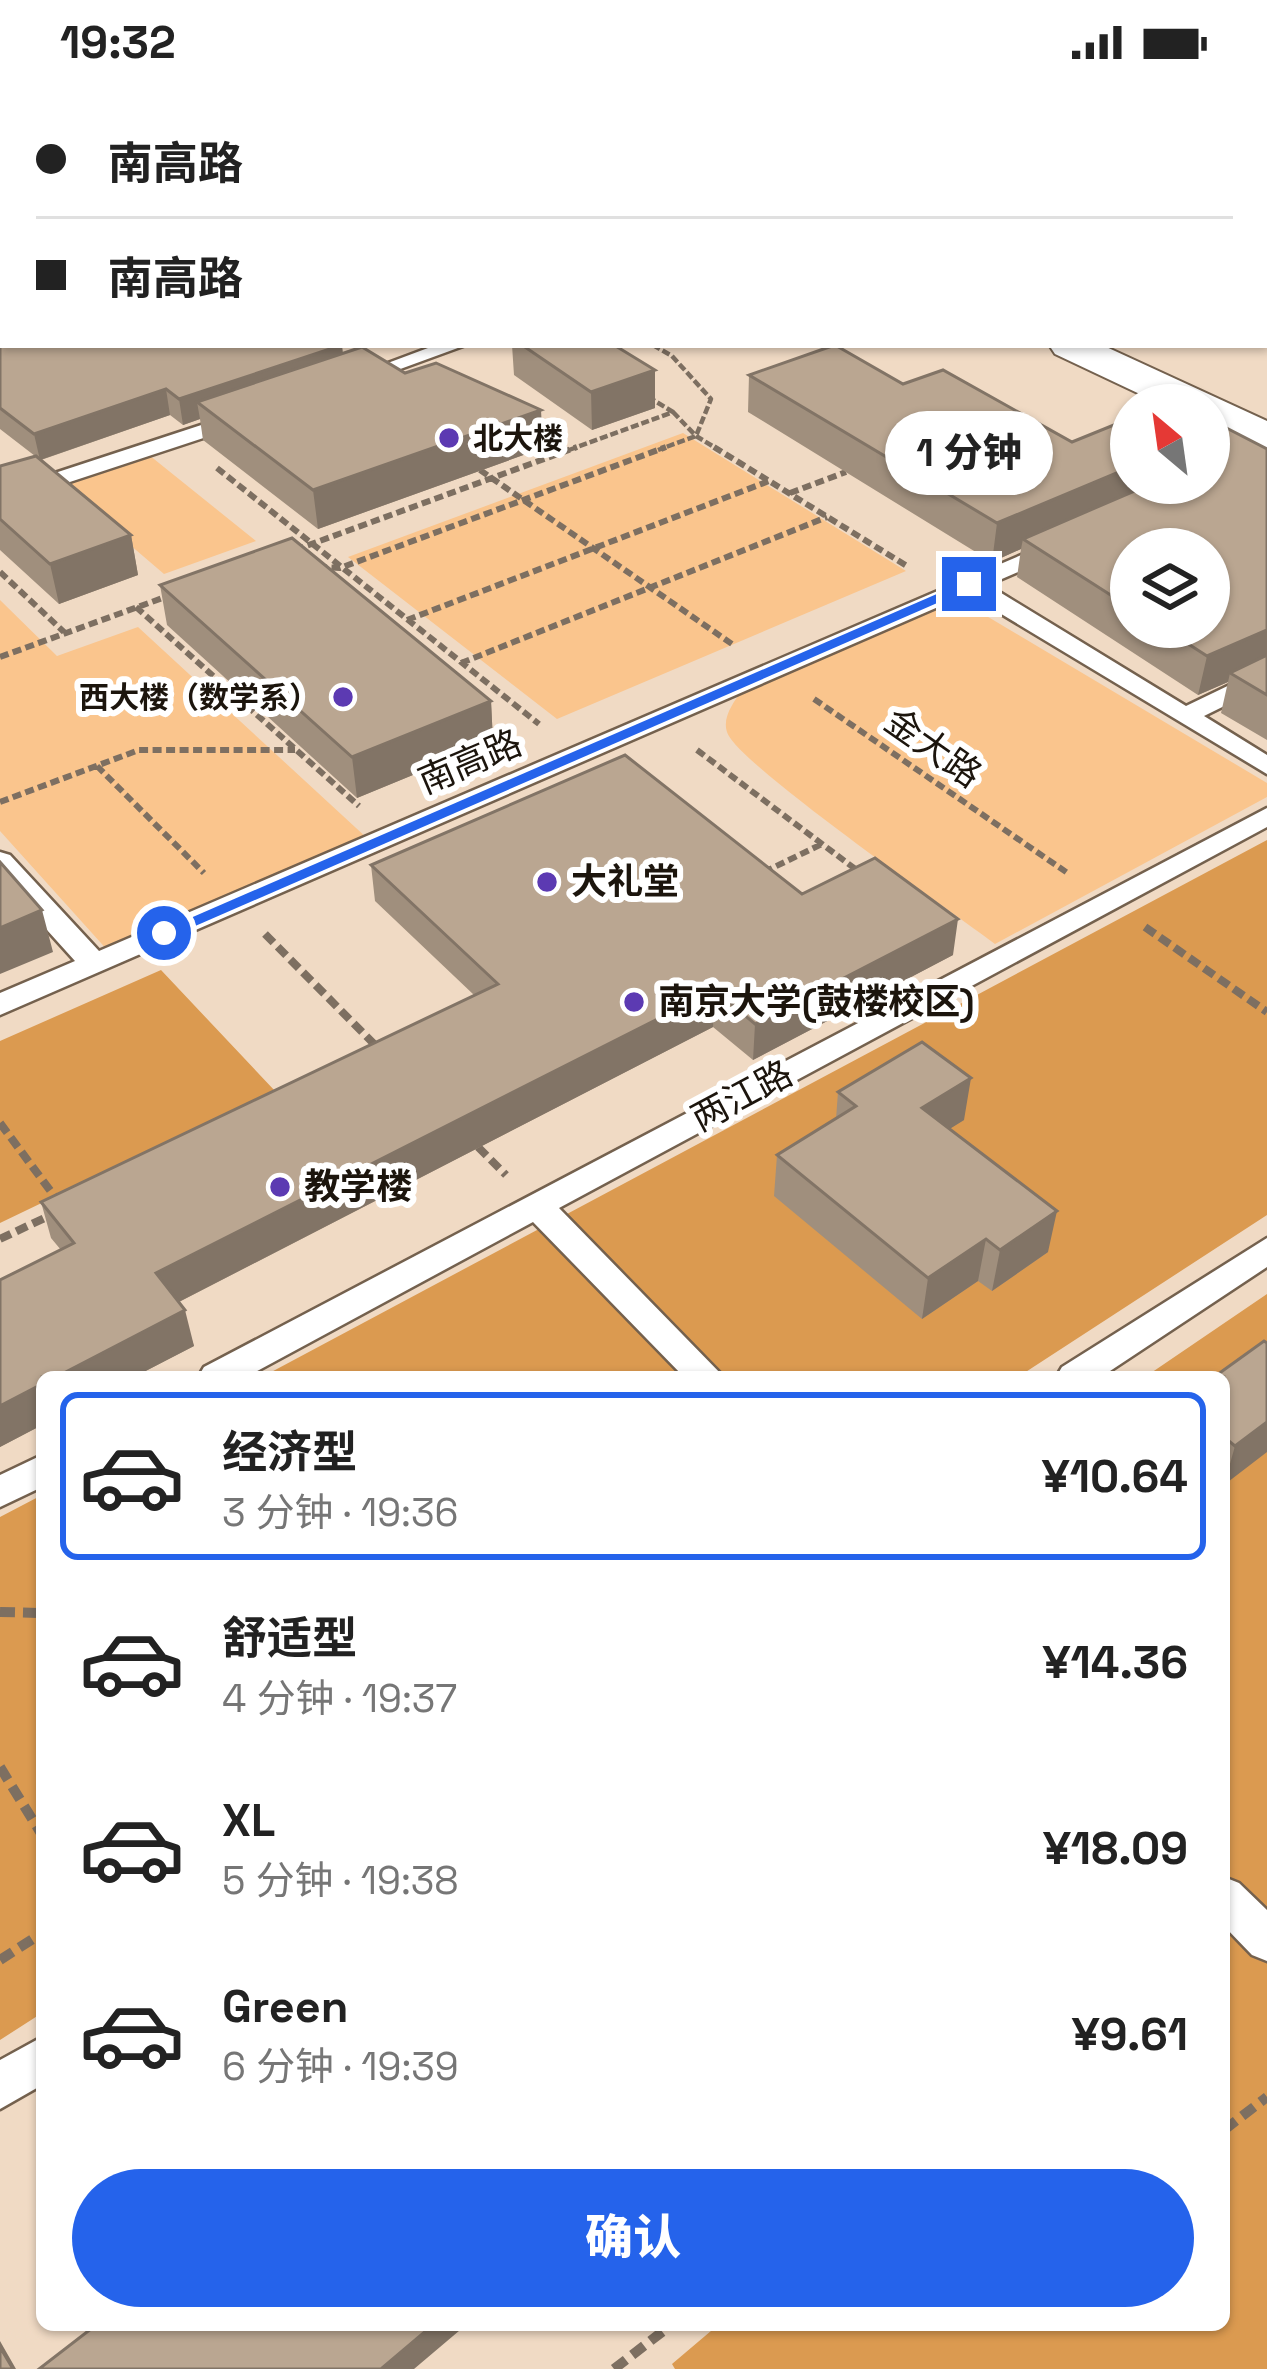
<!DOCTYPE html>
<html lang="zh">
<head>
<meta charset="utf-8">
<style>
  body { margin:0; font-family:"Space Grotesk","Noto Sans SC",sans-serif; background:#f2f2f2; color:#222; height:100vh; display:flex; flex-direction:column; font-size:45px; white-space:nowrap }
  * { box-sizing:border-box; margin:0 }
  p { font-size:39px; color:#767676 }
  .icon { flex:none; width:66px; height:66px; fill:none; stroke:currentColor; stroke-width:2; stroke-linecap:round; stroke-linejoin:round }
  .map { position:relative; flex:1; overflow:hidden }
  .panel { position:absolute; left:36px; top:1287px; width:1194px; height:960px; display:flex; flex-direction:column; background:#fff; border-radius:18px; box-shadow:0 3px 9px #0004 }
  .panel>* { flex:none }
  .banner { position:absolute; left:0px; top:0px; width:1269px; height:264px; box-shadow:0 3px 9px #0004; display:grid; align-content:center; height:264px; padding:0 36px; background:#fff }
  .needle { width:78px; rotate:331deg }
  .controls { position:absolute; left:1110px; top:300px; display:grid; gap:24px }
  .controls a { display:grid; place-items:center; width:120px; height:120px; border-radius:50%; background:#fff; box-shadow:0 3px 9px #0004; font-size:60px }
  .end { position:absolute; width:54px; height:54px; margin:-27px; border:15px solid #2563eb; background:#fff; box-shadow:0 0 0 6px #fff }
  .from { border-radius:50% }
  .bubble { position:absolute; height:84px; border-radius:42px; background:#fff; box-shadow:0 3px 9px #0004; font-size:39px; font-weight:800; line-height:84px; text-align:center }
  .banner b { display:flex; align-items:center; gap:42px; height:114px; font-size:45px }
  .banner b+b { border-top:3px solid #e0e0e0 }
  .banner i { width:30px; height:30px; background:#222 }
  ul { padding:21px 0 0; list-style:none }
  li { display:flex; align-items:center; gap:36px; height:168px; margin:0 24px 18px; padding:0 12px; border:6px solid transparent; border-radius:18px }
  li div { flex:1 }
  li b { display:block; font-size:45px }
  li em { font-style:normal; font-weight:800 }
  li.current { border-color:#2563eb }
  li>.icon { width:108px; height:108px; stroke-width:1.5 }
  .action { display:flex; gap:24px; margin-top:auto; padding:24px 36px }
  .action a { flex:1; height:138px; border-radius:72px; background:#2563eb; color:#fff; font-size:48px; font-weight:800; line-height:138px; text-align:center }
  .status { display:flex; justify-content:space-between; align-items:center; height:84px; padding:0 60px; background:#fff; direction:ltr }
  .status svg { height:33px; fill:currentColor }
  .map>svg:first-child { display:block }
  .green { fill:#fac58d }
  .forest { fill:#db9a50 }
  .lines { fill:none; stroke-linecap:round; stroke-linejoin:round }
  .lane-casing { stroke:#74614e; stroke-width:5 }
  .secondary-casing { stroke:#74614e; stroke-width:4 }
  .primary-casing { stroke:#74614e; stroke-width:4 }
  .path-far3 { stroke:#7d6f61; stroke-width:4.5; stroke-dasharray:8 3; stroke-linecap:butt }
  .path-far2 { stroke:#7d6f61; stroke-width:6; stroke-dasharray:9 4.5; stroke-linecap:butt }
  .path-far1 { stroke:#7d6f61; stroke-width:8; stroke-dasharray:12 6; stroke-linecap:butt }
  .path { stroke:#7d6f61; stroke-width:10; stroke-dasharray:15 8; stroke-linecap:butt }
  .lane { fill:#fff; fill-rule:evenodd }
  .secondary { fill:#fff; fill-rule:evenodd }
  .primary { fill:#fff; fill-rule:evenodd }
  .wall { fill:#a08f7d; fill-rule:evenodd }
  .shaded-wall { fill:#827466 }
  .building { fill:#baa691; stroke:#827466; stroke-width:3 }
  .route { fill:#2563eb }
  .poi-dot { fill:#5c3ab2; stroke:#fff; stroke-width:4.5 }
  .labels { text-anchor:middle; dominant-baseline:central; stroke-width:12; stroke-linejoin:round; paint-order:stroke }
  .far-poi-label { font-size:30px; font-weight:bold; fill:#1c150d; stroke:#fff; text-anchor:start }
  .street-label { font-size:36px; fill:#1c150d; stroke:#fff }
  .poi-label { font-size:36px; font-weight:bold; fill:#1c150d; stroke:#fff; text-anchor:start }
</style>
</head>
<body>
<div class="status"><b>19:32</b><svg viewBox="0 0 49 12"><path d="M0 12V9h3v3zM5 12V6h3v6zM10 12V3h3v9zM15 12V0h3v12zM26 1h20v11H26zM47 4h2v5h-2z"/></svg></div>
<div class="map">
<svg width="1267" height="2285" viewBox="0 0 1267 2285">
  <rect width="100%" height="100%" fill="#f0dac4"/>
  <path class="green" d="M683,349L906,487L557,635L348,473Z
    M149,371L256,457L164,490L60,401Z
    M958,515L1267,699V713L995,860C955,830 735,678 727,648C722,633 734,618 742,606Z
    M0,516L57,572L138,543L381,767L119,879L0,747Z"/>
  <path class="forest" d="M1267,756V1131L1018,1293H262Z
    M161,886L275,1007L0,1139V957Z
    M1267,1210V2285H675L672,2280L718,2241H1224V1293H1145Z
    M42,1411V1929L0,1956V1433Z"/>
  <g class="lines">
    <defs>
      <path id="lane" d="M1133,0H1159L1161,3H1135Z
        M1227,0H1243L1244,3H1228Z
        M436,261H466L362,299L345,295Z
        M244,327L255,333L252,338L0,421V407Z
        M1061,454L1069,456V466L988,501L1186,622L1267,583V601L1204,632L1267,671V690L968,510L0,931V909L75,877L0,794V768L10,771L99,867Z
        M1267,724V743L559,1124L724,1293H684L533,1138L246,1293H198L204,1283Z
        M1267,1154V1183L1101,1293H1056L1062,1283Z
        M42,1371V1403L0,1423V1391Z
        M1224,1793L1239,1799L1267,1826V1877L1252,1871L1224,1842Z
        M42,1953V2001L0,2025V1976Z"/>
      <path id="secondary" d="M1049,261H1102L1267,337V366L1209,342V321H1163L1055,270Z"/>
      <path id="primary" d="M458,0H608L606,3Z"/>
    </defs>
    <use href="#lane" class="lane-casing"/>
    <use href="#secondary" class="secondary-casing"/>
    <use href="#primary" class="primary-casing"/>
    <path class="path-far3" d="M653,261L672,272L711,315L696,352L658,366
      M673,328L696,352L719,366
      M569,366L673,328L650,314"/>
    <path class="path-far2" d="M714,363L907,482
      M217,384L539,640
      M480,386L732,560
      M790,409L846,388
      M295,466L577,363
      M318,483L340,484L666,363
      M0,488L64,548
      M136,523L359,722
      M407,536L769,397
      M0,573L168,512
      M461,579L827,433
      M814,615L1069,790
      M697,666L862,790
      M97,682L204,789
      M0,718L139,666H295
      M764,788L822,760"/>
    <path class="path-far1" d="M1145,843L1267,928
      M265,850L377,963
      M0,1039L58,1117
      M478,1063L506,1091
      M0,1155L53,1130"/>
    <path class="path" d="M0,1528L42,1529
      M0,1683L42,1751
      M0,1876L42,1849
      M1224,2046L1267,2013
      M614,2285L671,2241"/>
    <use href="#lane" class="lane"/>
    <use href="#secondary" class="secondary"/>
    <use href="#primary" class="primary"/>
  </g>
  <path class="wall" d="M0,77L3,261L343,269L405,289L543,364L318,445L203,356L200,335L183,341L170,331L41,376L131,451L138,491L59,520L0,466V382L35,372L0,345Z
    M512,261H614L655,286V324L592,346L514,291Z
    M749,291L903,300L1131,399H1209L1267,365V656L1221,629L1228,598L1198,611L1017,493L1021,465L992,478L748,328ZM1131,465L1209,543H1131Z
    M160,501L491,617L493,658L357,714L167,541Z
    M371,781L802,810L953,871L753,976L713,943L179,1218L194,1262L134,1293H42V1341L0,1363V1196L61,1166L51,1154L41,1118L474,911L375,817Z
    M838,1008L964,1036L949,1045L1048,1168L992,1207L978,1197L922,1235L774,1112L777,1071L836,1035Z
    M1267,1259L1224,1401V1293Z"/>
  <path class="shaded-wall" d="M1080,0H1121L1116,3H1075Z
    M342,261L345,287L197,318L200,335L183,341L179,315Z
    M655,286V324L592,346L591,308Z
    M166,305L170,331L40,376L34,350Z
    M541,326L543,364L318,445L313,406Z
    M1131,383V399H1161L1023,455L1021,465L992,478L997,439Z
    M131,451L138,491L59,520L50,480Z
    M1267,546V582L1230,589L1228,598L1198,611L1207,572Z
    M491,617L493,658L357,714L352,673Z
    M42,826L53,868L0,890V844Z
    M958,835L953,871L753,976L755,940Z
    M715,906L713,943L165,1225L156,1189Z
    M971,994L964,1036L916,1066L922,1024Z
    M1057,1127L1048,1168L992,1207L1000,1166Z
    M986,1155L978,1197L922,1235L928,1194Z
    M185,1226L194,1262L134,1293H56Z
    M42,1300V1341L0,1363V1322Z
    M1267,1338V1368L1224,1401L1235,1362Z
    M433,2241H466L414,2285H381Z
    M0,2257L16,2285H13L0,2263Z"/>
  <path class="building" d="M324,0L325,3H286Z
    M900,0H1080L1075,3H896Z
    M1266,10H1267L1266,108Z
    M0,77L3,78V261H342L179,315L166,305L34,350L0,324Z
    M1266,135L1267,136V217L1266,216Z
    M522,261H614L655,286L591,308Z
    M835,261L903,300L943,286L1072,358L1131,334V383L997,439L749,291Z
    M362,263L405,289L436,279L541,326L313,406L197,318Z
    M1209,335L1267,365V546L1207,572L1162,543H1209V465H1131V524L1023,455L1153,399H1209Z
    M36,372L131,451L50,480L0,435V382Z
    M292,454L491,617L352,673L160,501Z
    M1267,571V611L1230,589Z
    M625,671L802,810L875,774L958,835L755,940L715,906L156,1189L185,1226L56,1293H42V1300L0,1322V1196L74,1159L41,1118L498,900L371,781Z
    M0,778L42,826L0,844Z
    M922,958L971,994L922,1024L1057,1127L1000,1166L986,1155L928,1194L777,1071L856,1022L838,1008Z
    M1264,1257L1267,1259V1338L1235,1362L1224,1353V1293H1214Z
    M96,2241H433L381,2285H39Z
    M0,2263L13,2285H0Z"/>
  <path class="route" d="M969,496L974,503L170,853L156,849Z"/>
  <g class="poi-dot">
    <circle cx="449" cy="354" r="12"/>
    <circle cx="343" cy="613" r="12"/>
    <circle cx="547" cy="798" r="12"/>
    <circle cx="634" cy="918" r="12"/>
    <circle cx="280" cy="1103" r="12"/>
  </g>
  <g class="labels">
    <g class="far-poi-label">
      <text x="473" y="354">北大楼</text>
      <text x="319" y="613" text-anchor="end">西大楼（数学系）</text>
    </g>
    <g class="street-label">
      <text transform="translate(933 664) rotate(35)">金大路</text>
      <text transform="translate(470 678) rotate(-23)">南高路</text>
      <text transform="translate(742 1012) rotate(-28)">两江路</text>
    </g>
    <g class="poi-label">
      <text x="571" y="798">大礼堂</text>
      <text x="658" y="918">南京大学(鼓楼校区)</text>
      <text x="304" y="1103">教学楼</text>
    </g>
  </g>
</svg>
<div class="controls">
<a><svg class="needle" viewBox="-14 -14 28 28"><path d="M0-13l5 13h-10z" fill="#e53935"/><path d="M0 13l5-13h-10z" fill="#767676"/></svg></a>
<a><svg class="icon" aria-label="layers" viewBox="0 0 24 24"><path d="M12 4l9 5-9 5-9-5zM3 14l9 5 9-5"/></svg></a>
</div>
<i class="end from" style="left:164px;top:849px"></i>
<i class="end" style="left:969px;top:500px"></i>
<div class="bubble" style="left:885px;top:327px;width:168px">1 分钟</div>
<div class="banner">
<b><i class="from"></i>南高路</b>
<b><i></i>南高路</b>
</div>
<section class="panel">
<ul>
<li class="current"><svg class="icon" aria-label="car" viewBox="0 0 24 24"><path d="M5 17H2v-5l4-1 3-4h7l3 4 3 1v5h-3M9 17h6M6 11h13"/><circle cx="7" cy="17" r="2"/><circle cx="17" cy="17" r="2"/></svg><div><b>经济型</b><p>3 分钟 · 19:36</p></div><em>¥10.64</em></li>
<li><svg class="icon" aria-label="car" viewBox="0 0 24 24"><path d="M5 17H2v-5l4-1 3-4h7l3 4 3 1v5h-3M9 17h6M6 11h13"/><circle cx="7" cy="17" r="2"/><circle cx="17" cy="17" r="2"/></svg><div><b>舒适型</b><p>4 分钟 · 19:37</p></div><em>¥14.36</em></li>
<li><svg class="icon" aria-label="car" viewBox="0 0 24 24"><path d="M5 17H2v-5l4-1 3-4h7l3 4 3 1v5h-3M9 17h6M6 11h13"/><circle cx="7" cy="17" r="2"/><circle cx="17" cy="17" r="2"/></svg><div><b>XL</b><p>5 分钟 · 19:38</p></div><em>¥18.09</em></li>
<li><svg class="icon" aria-label="car" viewBox="0 0 24 24"><path d="M5 17H2v-5l4-1 3-4h7l3 4 3 1v5h-3M9 17h6M6 11h13"/><circle cx="7" cy="17" r="2"/><circle cx="17" cy="17" r="2"/></svg><div><b>Green</b><p>6 分钟 · 19:39</p></div><em>¥9.61</em></li>
</ul>
<div class="action"><a>确认</a></div>
</section>
</div>
</body>
</html>
